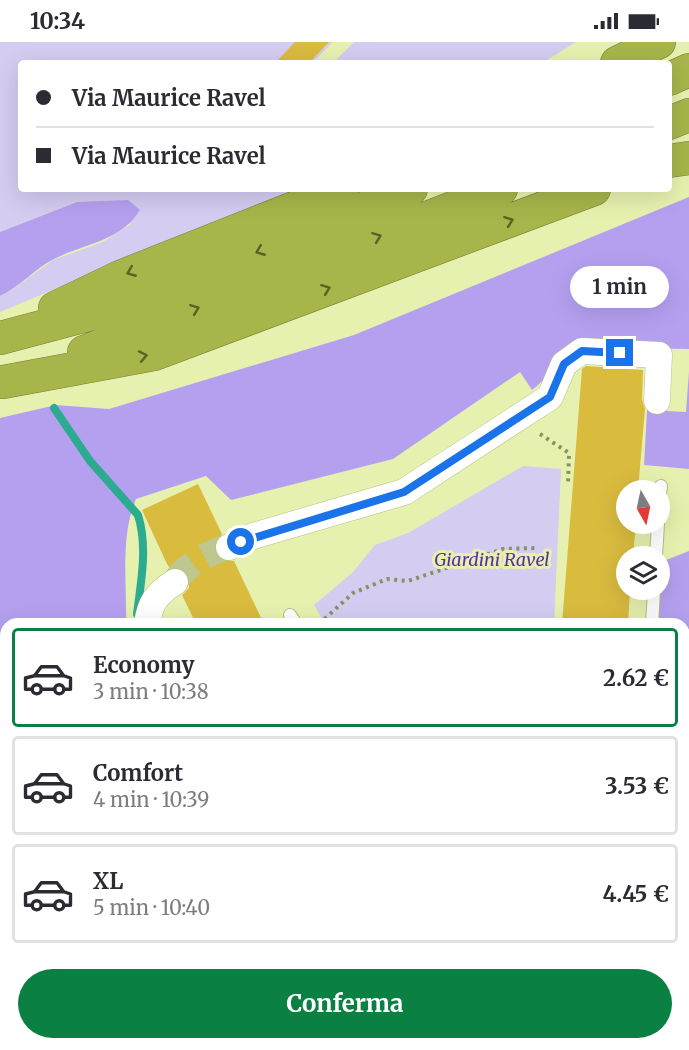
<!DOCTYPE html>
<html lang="it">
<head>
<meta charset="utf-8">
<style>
  body { margin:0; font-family:Merriweather,serif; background:#f2f2f3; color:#2b2b33; height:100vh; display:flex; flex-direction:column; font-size:22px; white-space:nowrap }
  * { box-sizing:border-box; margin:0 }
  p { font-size:20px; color:#7c7c81 }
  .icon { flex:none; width:33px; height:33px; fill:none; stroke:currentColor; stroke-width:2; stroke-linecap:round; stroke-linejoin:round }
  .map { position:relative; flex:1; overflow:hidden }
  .panel { position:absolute; left:0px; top:576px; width:690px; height:432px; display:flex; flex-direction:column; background:#fff; border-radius:18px 18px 0 0; box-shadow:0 6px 24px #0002 }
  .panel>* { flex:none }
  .banner { position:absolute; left:18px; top:18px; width:654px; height:132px; border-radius:6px; box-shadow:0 6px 24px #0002; display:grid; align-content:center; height:132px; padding:0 18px; background:#fff }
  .needle { width:39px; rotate:171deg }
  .buttons { position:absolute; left:616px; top:438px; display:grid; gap:12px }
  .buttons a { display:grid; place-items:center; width:54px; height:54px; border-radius:50%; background:#fff; box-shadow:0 6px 24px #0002; font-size:30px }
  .end { position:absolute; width:27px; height:27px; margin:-14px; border:8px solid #1a73e8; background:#fff; box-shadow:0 0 0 3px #fff }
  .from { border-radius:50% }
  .bubble { position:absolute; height:42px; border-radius:21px; background:#fff; box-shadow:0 6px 24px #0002; font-size:20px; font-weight:700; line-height:42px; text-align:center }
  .banner b { display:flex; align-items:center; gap:21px; height:57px; font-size:22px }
  .banner b+b { border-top:2px solid #e1e1e2 }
  .banner i { width:15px; height:15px; background:#2b2b33 }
  ul { padding:10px 0 0; list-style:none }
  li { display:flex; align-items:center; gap:18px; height:99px; margin:0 12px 9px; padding:0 6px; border:3px solid #e1e1e2; border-radius:6px }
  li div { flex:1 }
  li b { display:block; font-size:22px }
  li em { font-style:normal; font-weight:700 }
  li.on { border-color:#0b8043 }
  li>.icon { width:54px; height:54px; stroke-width:1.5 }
  .button { display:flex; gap:12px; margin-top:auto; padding:12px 18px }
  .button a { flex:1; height:69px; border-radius:36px; background:#0b8043; color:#fff; font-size:24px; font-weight:700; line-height:69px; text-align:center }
  .status { display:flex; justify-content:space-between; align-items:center; height:42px; padding:0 30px; background:#fff; direction:ltr }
  .status svg { height:16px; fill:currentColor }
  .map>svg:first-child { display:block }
  .green { fill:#d4ccf1 }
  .forest { fill:#b5a0f0 }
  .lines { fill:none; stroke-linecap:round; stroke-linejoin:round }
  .stream { stroke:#2cab91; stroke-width:8 }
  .building { fill:#d9bb3e }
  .minor-tunnel { stroke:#bec78d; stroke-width:26; stroke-dasharray:26 13; stroke-linecap:butt }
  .service-casing { stroke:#b7c180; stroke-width:14 }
  .minor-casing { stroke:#b7c180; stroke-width:27 }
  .motorway-casing { stroke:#778032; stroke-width:34 }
  .path { stroke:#8a9161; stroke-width:4; stroke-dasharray:3 4.5; stroke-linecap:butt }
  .service { stroke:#fff; stroke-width:12 }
  .minor { stroke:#fff; stroke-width:26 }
  .motorway { stroke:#a8b54b; stroke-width:33 }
  .oneway { stroke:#5b6224 }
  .route { stroke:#1a73e8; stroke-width:8 }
  .labels { text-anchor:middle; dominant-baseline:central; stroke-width:6; stroke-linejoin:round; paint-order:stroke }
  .park-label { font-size:18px; font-style:italic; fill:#5a30a1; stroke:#e7f1af }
</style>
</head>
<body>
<div class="status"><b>10:34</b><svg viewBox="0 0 49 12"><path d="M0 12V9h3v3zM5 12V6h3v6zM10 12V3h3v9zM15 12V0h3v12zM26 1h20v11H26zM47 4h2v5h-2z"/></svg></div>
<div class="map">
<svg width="689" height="1008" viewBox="0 0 689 1008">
  <rect width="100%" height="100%" fill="#e7f1af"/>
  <path class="green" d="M0,0H333L312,21H21V147H295L0,270V254L12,248L53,218L103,200L131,182L77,160L0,190Z
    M354,0H576L542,21H333Z
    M523,424L561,427L554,582H325L314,563L353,530L375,503L408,491Z"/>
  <path class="forest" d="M689,155V307L571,305C555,318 548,337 532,348L520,330L393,417L231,458L206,434L136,457C120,494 127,542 126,582H6V852L0,837V376L56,363L109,367L354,293Z
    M128,158L140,168C120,200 85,201 54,217C34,227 20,245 0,254V190L77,160Z
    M689,329V427L644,423L647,368L686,370Z
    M689,509V595L684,593V582H657L661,520Z
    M67,1002H99L88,1008H69Z"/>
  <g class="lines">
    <path class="stream" d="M54,366L90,419L138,473C148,505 141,539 137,572"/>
  </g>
  <path class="building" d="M295,0H329L309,21H275Z
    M586,324L643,328L642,358L645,367L638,448H627V482H636L633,514H627V548H630L628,582H562L582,327Z
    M198,442L222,492L214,503L216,512L221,518L234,519L264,582H196L182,553L189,546L188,532L181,526H170L167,522L142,468Z"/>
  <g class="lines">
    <path class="minor-tunnel" d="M175,540C184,524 211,509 229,505"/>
    <defs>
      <path id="service" d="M660,453L661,444
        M656,514L658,482
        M290,573L296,582
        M652,582L654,548"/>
      <path id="minor" d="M229,505L253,494L404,450L550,355L564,322L582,309L659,313L657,359
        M147,582C150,561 156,552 175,540
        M684,631L689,633
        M684,773H689
        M0,909L6,923
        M684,992L689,993
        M40,1002L43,1008
        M311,1008L324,1002"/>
      <path id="motorway" d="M617,21L659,0
        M669,37L689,28
        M669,81L689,73
        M669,119L689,116
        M55,266L120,235L342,147
        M0,296L132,261L411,147
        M84,310L501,147
        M3,340L154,312L594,147"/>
    </defs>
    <use href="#service" class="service-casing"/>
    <use href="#minor" class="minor-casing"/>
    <use href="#motorway" class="motorway-casing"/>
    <path class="path" d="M540,392L569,411L568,443
      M319,582L353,551L387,537L408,539L503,507L536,506
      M428,1008V1002"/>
    <use href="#service" class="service"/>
    <use href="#minor" class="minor"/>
    <use href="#motorway" class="motorway"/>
  </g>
  <defs><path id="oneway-chevron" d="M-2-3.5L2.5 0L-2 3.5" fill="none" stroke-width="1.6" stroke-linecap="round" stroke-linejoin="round" transform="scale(1.5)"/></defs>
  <g class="oneway">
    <use href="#oneway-chevron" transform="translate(509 179) rotate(-21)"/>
    <use href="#oneway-chevron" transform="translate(377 195) rotate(-21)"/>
    <use href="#oneway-chevron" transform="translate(260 209) rotate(158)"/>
    <use href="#oneway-chevron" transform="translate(131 230) rotate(158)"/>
    <use href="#oneway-chevron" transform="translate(326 247) rotate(-21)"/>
    <use href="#oneway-chevron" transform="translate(195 267) rotate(-21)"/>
    <use href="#oneway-chevron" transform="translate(143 314) rotate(-11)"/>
  </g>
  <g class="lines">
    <path class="route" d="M241,500L404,450L550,355L564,322L582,309L620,311"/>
  </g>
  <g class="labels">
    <g class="park-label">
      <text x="492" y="517">Giardini Ravel</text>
    </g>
  </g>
</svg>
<div class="buttons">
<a><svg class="needle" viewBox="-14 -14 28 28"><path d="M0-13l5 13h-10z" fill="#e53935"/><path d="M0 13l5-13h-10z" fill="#7c7c81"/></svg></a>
<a><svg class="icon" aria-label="layers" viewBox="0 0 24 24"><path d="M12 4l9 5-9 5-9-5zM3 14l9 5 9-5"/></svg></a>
</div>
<i class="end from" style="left:241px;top:500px"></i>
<i class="end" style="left:620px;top:311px"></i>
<div class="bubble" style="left:570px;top:224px;width:99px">1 min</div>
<div class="banner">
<b><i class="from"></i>Via Maurice Ravel</b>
<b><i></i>Via Maurice Ravel</b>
</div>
<section class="panel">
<ul>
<li class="on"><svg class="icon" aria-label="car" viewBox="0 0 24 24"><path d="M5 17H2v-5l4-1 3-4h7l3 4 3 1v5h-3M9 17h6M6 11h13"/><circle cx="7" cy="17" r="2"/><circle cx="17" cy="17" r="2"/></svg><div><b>Economy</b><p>3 min · 10:38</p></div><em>2.62 €</em></li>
<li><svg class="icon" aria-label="car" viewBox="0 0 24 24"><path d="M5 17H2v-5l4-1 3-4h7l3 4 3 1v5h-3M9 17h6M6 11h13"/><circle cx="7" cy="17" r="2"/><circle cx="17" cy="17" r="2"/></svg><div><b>Comfort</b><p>4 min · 10:39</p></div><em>3.53 €</em></li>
<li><svg class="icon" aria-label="car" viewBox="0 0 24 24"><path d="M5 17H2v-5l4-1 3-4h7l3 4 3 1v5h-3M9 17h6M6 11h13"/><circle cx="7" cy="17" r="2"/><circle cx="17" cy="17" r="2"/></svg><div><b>XL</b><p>5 min · 10:40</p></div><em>4.45 €</em></li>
</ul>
<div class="button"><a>Conferma</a></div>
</section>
</div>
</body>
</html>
